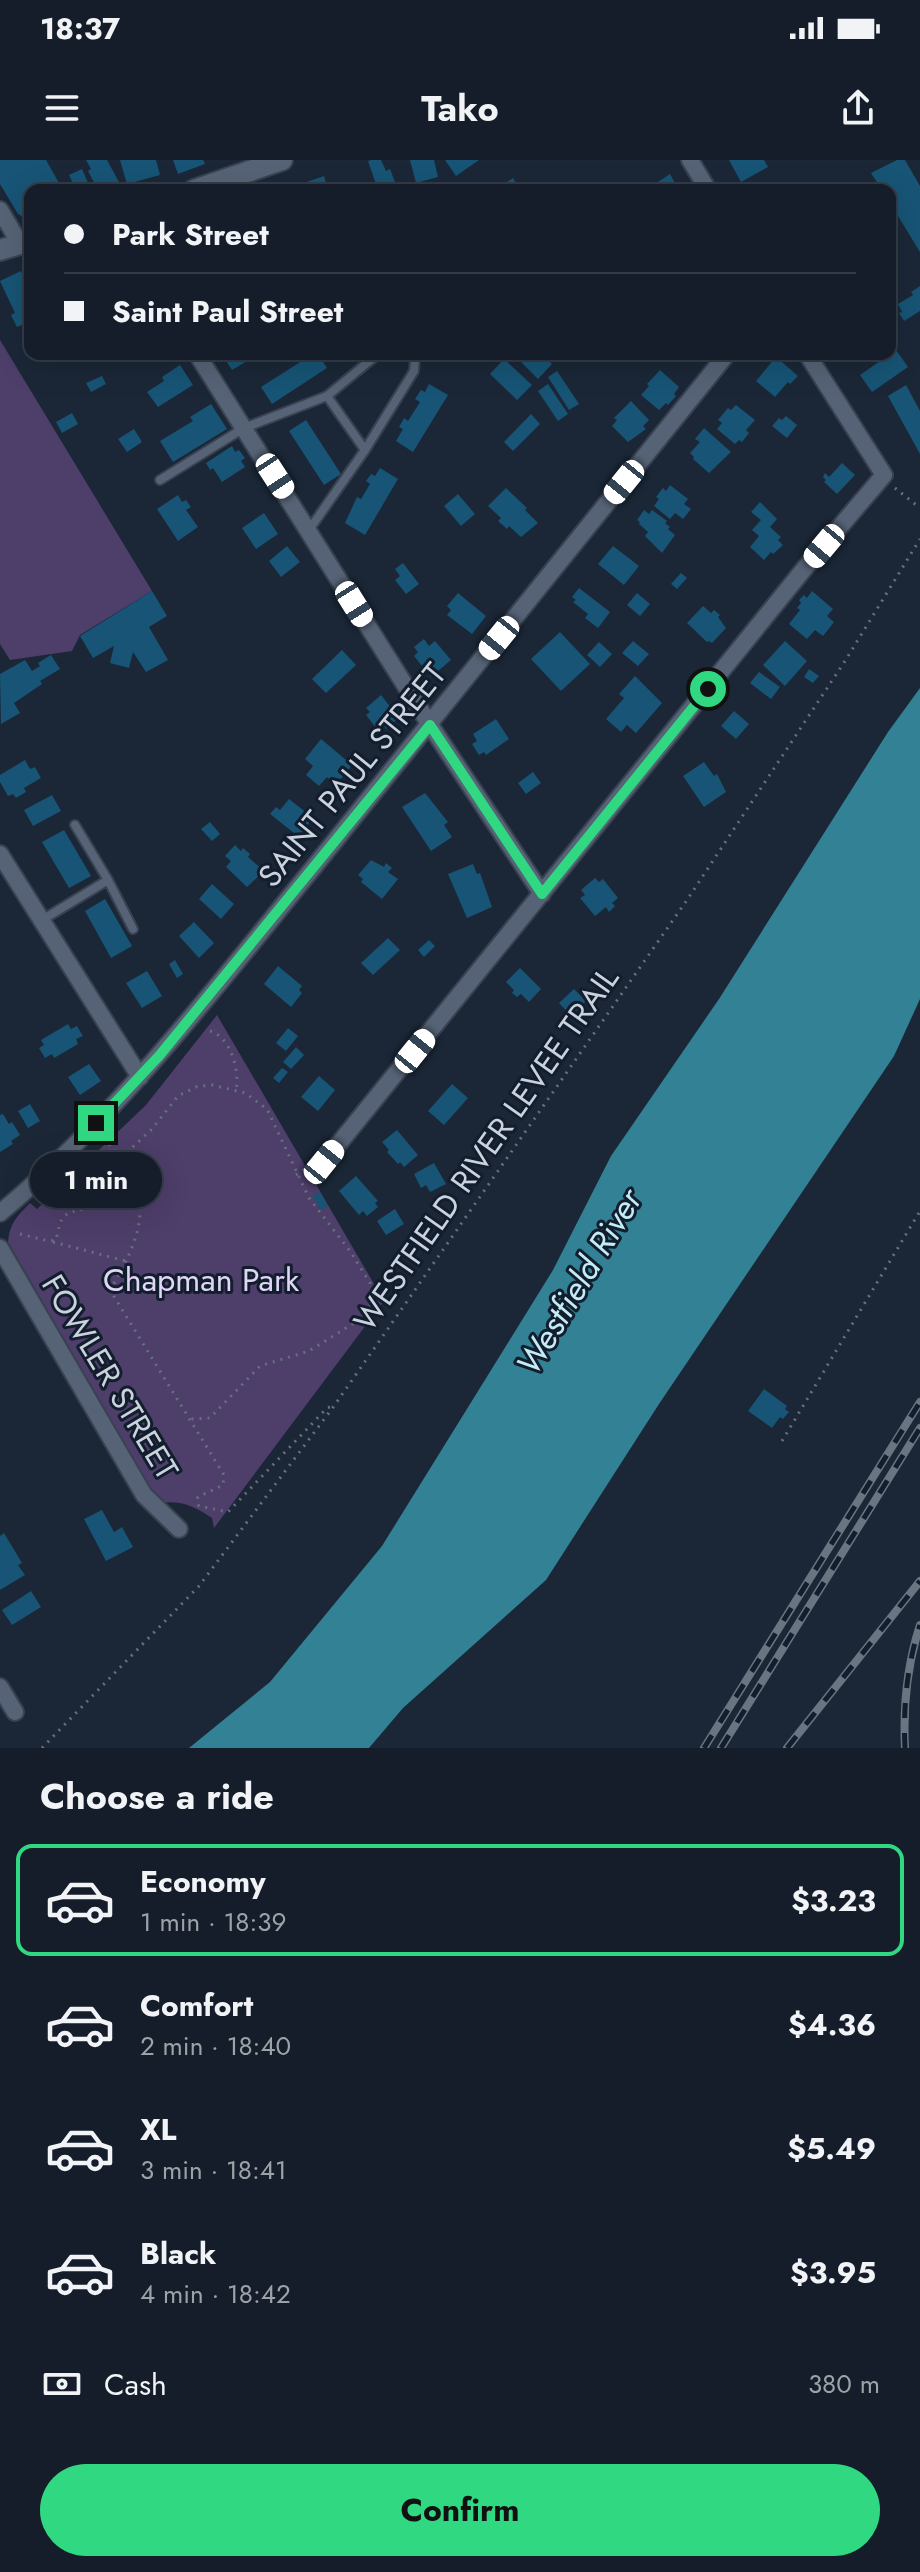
<!DOCTYPE html>
<html lang="en">
<head>
<meta charset="utf-8">
<style>
  body { margin:0; font-family:Jost,sans-serif; background:#1d2631; color:#f1f3f6; height:100vh; display:flex; flex-direction:column; font-size:30px; white-space:nowrap }
  * { box-sizing:border-box; margin:0 }
  p { font-size:26px; color:#9da2a8 }
  .icon { flex:none; width:44px; height:44px; fill:none; stroke:currentColor; stroke-width:2; stroke-linecap:round; stroke-linejoin:round }
  .map { position:relative; height:1588px; overflow:hidden }
  .side { display:flex; flex-direction:column; background:#141d29; flex:1 }
  .side>* { flex:none }
  .banner { position:absolute; left:24px; top:24px; width:872px; height:176px; border-radius:16px; box-shadow:0 8px 32px #0002,0 0 0 2px #333b46; display:grid; align-content:center; height:176px; padding:0 40px; background:#141d29 }
  .end { position:absolute; width:36px; height:36px; margin:-18px; border:10px solid #31d882; background:#111; box-shadow:0 0 0 4px #111 }
  .from { border-radius:50% }
  .bubble { position:absolute; height:56px; border-radius:28px; background:#141d29; box-shadow:0 8px 32px #0002,0 0 0 2px #333b46; font-size:26px; font-weight:700; line-height:56px; text-align:center }
  .car { position:absolute; width:24px; height:48px; margin:-24px -12px; border-radius:10px; box-shadow:0 0 6px 2px #0007; background:linear-gradient(#fff 24%,#345 0 40%,#fff 0 76%,#345 0 86%,#fff 0) }
  .banner b { display:flex; align-items:center; gap:28px; height:76px; font-size:30px }
  .banner b+b { border-top:2px solid #333b46 }
  .banner i { width:20px; height:20px; background:#f1f3f6 }
  ul { padding:0; list-style:none }
  li { display:flex; align-items:center; gap:24px; height:112px; margin:0 16px 12px; padding:0 24px; border:4px solid transparent; border-radius:16px }
  li div { flex:1 }
  li b { display:block; font-size:30px }
  li em { font-style:normal; font-weight:700 }
  li.active { border-color:#31d882 }
  li>.icon { width:72px; height:72px; stroke-width:1.5 }
  h2 { padding:0 40px; font-size:36px; line-height:96px }
  .pay { display:flex; align-items:center; gap:20px; height:88px; padding:0 40px; font-size:30px }
  .pay p { margin-inline-start:auto }
  .cta { display:flex; gap:16px; margin-top:auto; padding:16px 40px }
  .cta a { flex:1; height:92px; border-radius:48px; background:#31d882; color:#111; font-size:32px; font-weight:700; line-height:92px; text-align:center }
  .status { display:flex; justify-content:space-between; align-items:center; height:56px; padding:0 40px; background:#141d29; direction:ltr }
  .status svg { height:22px; fill:currentColor }
  header { display:flex; justify-content:space-between; align-items:center; height:104px; padding:0 40px; background:#141d29; font-size:36px; font-weight:700 }
  .map>svg:first-child { display:block }
  .green { fill:#4d3e6a }
  .water { fill:#328195 }
  .building { fill:#175475 }
  .lines { fill:none; stroke-linecap:round; stroke-linejoin:round }
  .service-casing { stroke:#394250; stroke-width:12 }
  .minor-casing { stroke:#394250; stroke-width:20 }
  .tertiary-casing { stroke:#394250; stroke-width:24 }
  .path { stroke:#66707e; stroke-width:3; stroke-dasharray:2 6; stroke-linecap:butt }
  .service { stroke:#566376; stroke-width:8 }
  .minor { stroke:#566376; stroke-width:16 }
  .tertiary { stroke:#566376; stroke-width:20 }
  .rail-casing { stroke:#6a7582; stroke-width:8 }
  .rail { stroke:#121d2d; stroke-width:5; stroke-dasharray:15; stroke-linecap:butt }
  .route { stroke:#31d882; stroke-width:10 }
  .labels { text-anchor:middle; dominant-baseline:central; stroke-width:6; stroke-linejoin:round; paint-order:stroke }
  .street-label { font-size:32px; fill:#cad2dd; stroke:#121d2d }
  .park-label { font-size:32px; fill:#e0d6f6; stroke:#121d2d }
  .water-label { font-size:34px; font-style:italic; fill:#c3ecf7; stroke:#121d2d }
</style>
</head>
<body>
<div class="status"><b>18:37</b><svg viewBox="0 0 49 12"><path d="M0 12V9h3v3zM5 12V6h3v6zM10 12V3h3v9zM15 12V0h3v12zM26 1h20v11H26zM47 4h2v5h-2z"/></svg></div>
<header><svg class="icon" aria-label="menu" viewBox="0 0 24 24"><path d="M4 6h16M4 12h16M4 18h16"/></svg>Tako<svg class="icon" aria-label="share" viewBox="0 0 24 24"><path d="M12 15V3M7 8l5-5 5 5M5 13v7h14v-7"/></svg></header>
<div class="map">
<svg width="920" height="1588" viewBox="0 0 920 1588">
  <rect width="100%" height="100%" fill="#1b2737"/>
  <path class="green" d="M0,180L152,431L80,475L72,491L10,500L0,484Z
    M217,855L384,1141L214,1368L212,1358C194,1346 181,1340 159,1343L8,1082C9,1064 18,1055 30,1043L37,1049L146,945Z"/>
  <path class="water" d="M920,528V839L894,896L659,1244L546,1420L403,1548L369,1588H189L270,1522L382,1386L553,1110L611,996L719,839L888,572Z"/>
  <path class="building" d="M0,0H46L63,30H30V59L23,57L18,54L0,24Z
    M86,0H107L120,24L107,30H98L88,11L91,9Z
    M120,0H156L160,15L127,24Z
    M173,0H203L205,4L178,14Z
    M371,0H381L386,11L390,9L398,30H384L383,28L378,30L368,1Z
    M410,0H434L438,17L416,23Z
    M445,0H479L456,16Z
    M729,0H764L768,7L741,22Z
    M897,0H905L920,26V92L890,43V30H882L871,13Z
    M82,9L91,30H76L69,15Z
    M670,14L679,30H646Z
    M324,16L328,30H303L301,24Z
    M513,18L520,30H494Z
    M21,111L30,131V165L23,168L22,165L17,167L11,155L15,153L0,121Z
    M920,126V151L904,161L899,153L902,152L898,144L913,135L911,132Z
    M896,190L908,207L872,232L860,215Z
    M222,194H259L232,210Z
    M313,194H318L327,208L272,244L261,227Z
    M513,194H542L552,204L538,219Z
    M776,197L798,216L790,224L788,222L775,237L756,221Z
    M504,199L532,225L517,240L490,214Z
    M180,205L193,225L158,247L147,232L164,221L162,217Z
    M660,210L679,227L674,234L676,236L668,245L666,243L659,250L641,235L649,226L647,224Z
    M557,211L579,244L569,250L548,217Z
    M102,216L106,224L91,232L86,223Z
    M429,224L448,235L413,292L396,281L403,269L399,267L404,258L408,261L420,242L415,239L421,230L425,232Z
    M548,224L568,254L558,261L538,231Z
    M906,225L920,251V294L888,236Z
    M631,241L649,260L643,266L646,269L628,282L612,266L617,260L614,258Z
    M211,244L227,269L173,302L160,281L193,261L190,257Z
    M736,245L755,260L746,270L749,273L742,282L739,280L735,284L717,269L722,263L718,260L728,248L731,250Z
    M72,253L78,264L62,273L56,262Z
    M531,254L540,264L513,291L504,282Z
    M786,256L797,265L787,278L772,266L779,258L782,260Z
    M306,260L341,314L324,325L289,271Z
    M704,268L731,292L709,313L693,299L694,297L690,293L700,282L695,279Z
    M134,269L142,282L127,292L118,279Z
    M232,286L235,292L239,290L245,298L241,301L245,307L222,322L213,308L210,310L206,303Z
    M842,303L855,315L837,334L824,322L826,320L823,317L825,313L829,317Z
    M380,308L398,319L365,375L345,363L357,337L361,339L370,324L366,321L371,314L375,316Z
    M670,325L688,339L684,344L691,349L683,359L675,353L670,359L654,346L659,339L656,337L663,328L666,331Z
    M506,328L527,348L525,350L538,363L521,377L509,366L507,369L498,361L501,358L488,346Z
    M458,334L475,354L461,366L444,346Z
    M178,335L182,342L186,340L191,347L186,350L198,367L178,381L157,349Z
    M760,342L777,359L770,367L781,377L778,380L783,385L773,394L771,392L764,400L750,387L759,376L752,370L761,360L751,352Z
    M644,350L649,354L652,350L667,361L665,363L670,367L668,369L675,375L662,393L645,376L648,372L639,364L640,362L637,360Z
    M264,353L278,374L256,389L242,368Z
    M287,386L300,402L281,417L269,401Z
    M613,386L639,406L624,425L598,404Z
    M403,403L419,424L406,434L395,420L400,416L395,409Z
    M681,413L687,418L677,429L671,424Z
    M579,428L610,452L598,468L585,458L588,454L573,442L576,440L572,437Z
    M152,431L167,456L149,467L168,500L146,512L133,492L129,508L110,503L114,486L93,498L80,476Z
    M812,431L833,449L827,456L834,462L823,476L815,470L807,479L789,464L800,450L797,448L801,443L799,440L804,435L807,438Z
    M458,433L486,456L472,474L447,455L451,450L447,446Z
    M637,433L650,444L640,456L627,445Z
    M703,446L711,453L714,450L720,455L718,457L726,468L712,483L709,481L707,482L687,463Z
    M560,472L590,504L561,531L531,499Z
    M424,479L429,486L435,481L451,500L431,517L414,496L418,492L414,487Z
    M633,481L649,494L638,506L622,493Z
    M785,481L807,501L785,526L763,505Z
    M599,482L612,494L600,507L587,495Z
    M342,490L356,505L326,533L312,519Z
    M51,495L60,509L40,521L42,524L14,543L20,553L1,564L0,514L25,500L32,511L40,506L38,503Z
    M809,509L819,516L813,523L804,517Z
    M759,512L780,527L771,539L750,523Z
    M635,516L662,543L636,573L627,565L621,572L606,559L624,538L619,534Z
    M381,535L399,558L386,569L383,564L377,569L366,555L370,552L366,548Z
    M734,551L749,564L736,579L721,566Z
    M496,559L509,579L486,595L484,592L479,595L472,584L477,581L473,574Z
    M321,579L352,605L336,625L327,617L319,626L306,615L313,606L305,599Z
    M25,600L30,609L35,607L41,618L24,628L26,632L16,638L13,634L8,636L0,622V615Z
    M704,602L714,616L717,614L726,632L704,647L683,616Z
    M533,612L541,623L526,634L518,623Z
    M425,633L448,662L444,665L452,677L431,691L402,647Z
    M52,635L61,651L33,666L24,650Z
    M289,639L313,658L299,677L270,654L276,647L280,650Z
    M210,662L220,674L212,681L201,669Z
    M64,670L91,716L69,728L42,682Z
    M235,685L241,691L243,688L250,694L248,697L264,711L247,727L226,707L231,701L225,696Z
    M371,700L384,707L386,703L392,708L388,712L398,719L382,739L361,722L363,719L358,715Z
    M473,704L477,714L480,713L492,747L467,758L448,714Z
    M595,718L599,722L603,719L618,738L612,743L615,746L609,752L606,747L595,756L580,738L585,735L581,730Z
    M212,724L234,744L221,759L199,739Z
    M105,739L132,786L111,798L85,751Z
    M194,762L214,783L199,798L179,776Z
    M388,778L400,790L373,815L361,803Z
    M429,780L435,786L424,797L418,790Z
    M175,800L183,814L177,818L169,804Z
    M278,806L302,826L299,830L302,833L291,847L264,824Z
    M520,808L541,829L529,842L521,834L517,837L512,833L514,830L506,822Z
    M147,811L162,836L142,848L126,823Z
    M574,829L586,841L571,856L559,843Z
    M68,864L71,869L77,866L83,876L76,879L78,884L54,898L52,894L45,898L39,888L44,885L41,880Z
    M288,868L298,876L286,891L276,883Z
    M296,887L304,895L291,909L283,902Z
    M89,904L101,921L80,935L68,917Z
    M282,908L288,912L279,923L273,918Z
    M319,916L335,930L318,951L301,937Z
    M452,924L468,938L444,965L428,951Z
    M30,944L40,961L28,968L18,951Z
    M3,954L9,964L12,962L20,975L11,981L13,984L0,992V955Z
    M397,970L418,995L404,1007L400,1002L398,1004L387,992L389,990L382,982Z
    M434,1003L446,1024L430,1032L426,1025L421,1028L414,1014Z
    M356,1016L378,1041L375,1043L378,1047L367,1056L363,1051L359,1055L339,1031Z
    M320,1032L328,1046L320,1050L313,1035Z
    M395,1049L404,1064L386,1075L377,1061Z
    M764,1229L787,1246L785,1249L789,1252L783,1259L780,1257L772,1268L748,1251Z
    M102,1350L114,1372L122,1367L133,1387L106,1401L84,1359Z
    M4,1373L22,1403L18,1405L25,1415L0,1430V1376Z
    M31,1431L41,1447L12,1465L2,1450Z"/>
  <g class="lines">
    <defs>
      <path id="service" d="M327,236L365,290
        M160,320L244,268L327,236L378,194
        M309,370L365,290L414,211L415,199L410,194
        M75,665L108,720
        M42,760L108,720L133,769"/>
      <path id="minor" d="M690,0L708,30
        M0,50L20,84
        M197,194L430,565L542,734
        M0,694L140,917
        M324,1002L804,409L884,315L807,194
        M0,1053C120,953 215,828 313,708C452,538 589,366 727,194
        M0,1088L144,1335L179,1369
        M0,1527L15,1552"/>
      <path id="tertiary" d="M194,30L282,0
        M0,90L30,81"/>
    </defs>
    <use href="#service" class="service-casing"/>
    <use href="#minor" class="minor-casing"/>
    <use href="#tertiary" class="tertiary-casing"/>
    <path class="path" d="M895,328L920,348
      M210,871C231,877 240,911 236,930
      M109,984C157,1036 143,1074 110,1130L224,1315L223,1325L198,1337L197,1340L199,1346L228,1352L327,1248L333,1246
      M121,998L152,969L178,936L196,927L212,925L245,933L267,949L309,1038L350,1091L370,1123L371,1136L369,1147L351,1165L309,1191L260,1206L210,1258L190,1259
      M296,1015L309,1006
      M20,1074L49,1081L56,1080C62,1054 60,1055 87,1048C96,1017 101,1019 126,1003
      M53,1082L126,1101
      M782,1281L920,1051
      M42,1588L199,1426L334,1246L687,740L845,501L920,379"/>
    <use href="#service" class="service"/>
    <use href="#minor" class="minor"/>
    <use href="#tertiary" class="tertiary"/>
    <defs>
      <path id="rail" d="M704,1588L920,1242
        M721,1588L920,1268
        M787,1588L920,1421
        M905,1588C903,1547 907,1505 920,1465"/>
    </defs>
    <use href="#rail" class="rail-casing"/>
    <use href="#rail" class="rail"/>
  </g>
  <g class="lines">
    <path class="route" d="M96,963L159,896L430,565L542,734L708,529"/>
  </g>
  <g class="labels">
    <g class="street-label">
      <text transform="translate(352 615) rotate(-51)">SAINT PAUL STREET</text>
      <text transform="translate(486 989) rotate(-55)">WESTFIELD RIVER LEVEE TRAIL</text>
      <text transform="translate(110 1217) rotate(59)">FOWLER STREET</text>
    </g>
    <g class="park-label">
      <text x="201" y="1120">Chapman Park</text>
    </g>
    <g class="water-label">
      <text transform="translate(579 1122) rotate(-59)">Westfield River</text>
    </g>
  </g>
</svg>
<i class="end from" style="left:708px;top:529px"></i>
<i class="end" style="left:96px;top:963px"></i>
<div class="bubble" style="left:30px;top:992px;width:132px">1 min</div>
<i class="car" style="left:275px;top:316px;rotate:147deg"></i>
<i class="car" style="left:624px;top:322px;rotate:219deg"></i>
<i class="car" style="left:824px;top:386px;rotate:220deg"></i>
<i class="car" style="left:354px;top:444px;rotate:148deg"></i>
<i class="car" style="left:499px;top:478px;rotate:219deg"></i>
<i class="car" style="left:415px;top:891px;rotate:39deg"></i>
<i class="car" style="left:324px;top:1002px;rotate:39deg"></i>
<div class="banner">
<b><i class="from"></i>Park Street</b>
<b><i></i>Saint Paul Street</b>
</div>
</div>
<section class="side">
<h2>Choose a ride</h2>
<ul>
<li class="active"><svg class="icon" aria-label="car" viewBox="0 0 24 24"><path d="M5 17H2v-5l4-1 3-4h7l3 4 3 1v5h-3M9 17h6M6 11h13"/><circle cx="7" cy="17" r="2"/><circle cx="17" cy="17" r="2"/></svg><div><b>Economy</b><p>1 min · 18:39</p></div><em>$3.23</em></li>
<li><svg class="icon" aria-label="car" viewBox="0 0 24 24"><path d="M5 17H2v-5l4-1 3-4h7l3 4 3 1v5h-3M9 17h6M6 11h13"/><circle cx="7" cy="17" r="2"/><circle cx="17" cy="17" r="2"/></svg><div><b>Comfort</b><p>2 min · 18:40</p></div><em>$4.36</em></li>
<li><svg class="icon" aria-label="car" viewBox="0 0 24 24"><path d="M5 17H2v-5l4-1 3-4h7l3 4 3 1v5h-3M9 17h6M6 11h13"/><circle cx="7" cy="17" r="2"/><circle cx="17" cy="17" r="2"/></svg><div><b>XL</b><p>3 min · 18:41</p></div><em>$5.49</em></li>
<li><svg class="icon" aria-label="car" viewBox="0 0 24 24"><path d="M5 17H2v-5l4-1 3-4h7l3 4 3 1v5h-3M9 17h6M6 11h13"/><circle cx="7" cy="17" r="2"/><circle cx="17" cy="17" r="2"/></svg><div><b>Black</b><p>4 min · 18:42</p></div><em>$3.95</em></li>
</ul>
<div class="pay"><svg class="icon" aria-label="cash" viewBox="0 0 24 24"><path d="M3 7h18v10H3z"/><circle cx="12" cy="12" r="2"/></svg>Cash<p>380 m</p></div>
<div class="cta"><a>Confirm</a></div>
</section>
</body>
</html>
